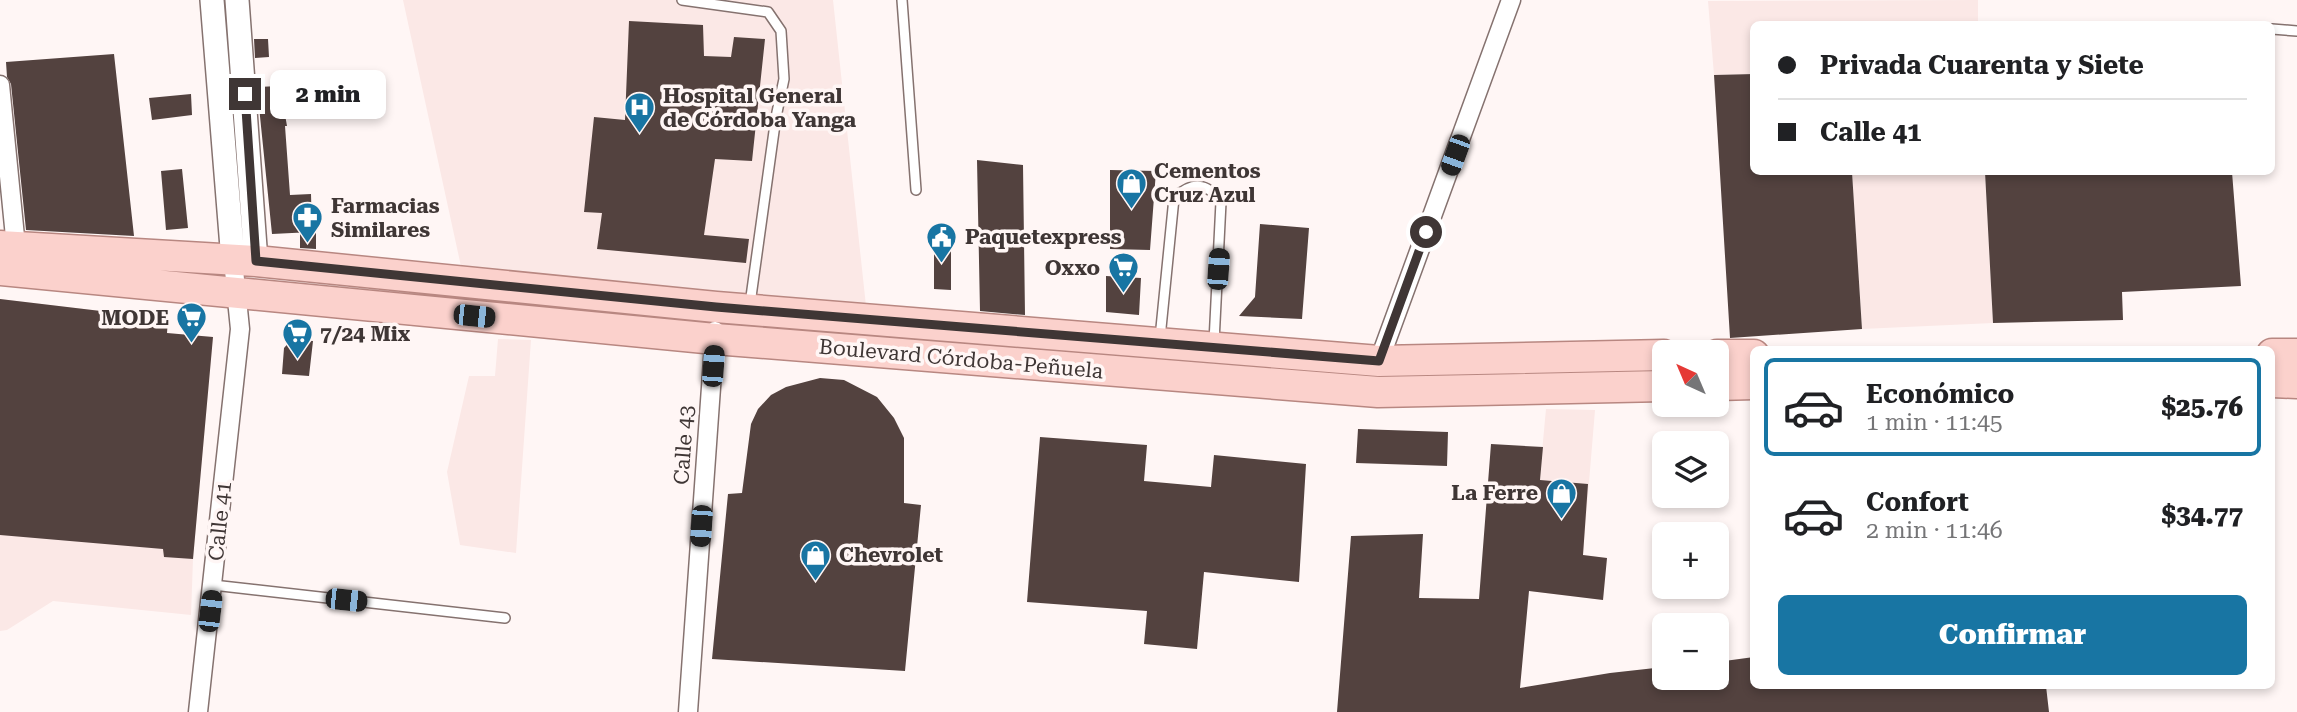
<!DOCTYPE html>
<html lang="es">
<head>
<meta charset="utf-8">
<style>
  body { margin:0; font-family:"Roboto Serif",serif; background:#f6f6f6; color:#202124; height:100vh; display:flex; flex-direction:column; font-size:26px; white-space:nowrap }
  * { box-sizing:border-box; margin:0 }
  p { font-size:23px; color:#757577 }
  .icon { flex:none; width:38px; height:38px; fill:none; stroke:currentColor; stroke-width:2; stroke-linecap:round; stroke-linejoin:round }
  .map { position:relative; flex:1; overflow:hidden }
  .panel { position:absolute; left:1750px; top:346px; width:525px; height:343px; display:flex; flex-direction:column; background:#fff; border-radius:10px; box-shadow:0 4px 10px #0003 }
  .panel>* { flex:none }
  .banner { position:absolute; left:1750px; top:21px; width:525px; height:154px; border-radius:10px; box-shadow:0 4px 10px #0003; display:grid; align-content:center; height:154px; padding:0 28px; background:#fff }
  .needle { width:46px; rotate:316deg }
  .fabs { position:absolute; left:1652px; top:340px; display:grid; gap:14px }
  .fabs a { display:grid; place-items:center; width:77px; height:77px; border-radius:10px; background:#fff; box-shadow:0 4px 10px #0003; font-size:35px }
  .end { position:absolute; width:32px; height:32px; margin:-16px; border:9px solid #3f3635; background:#fff; box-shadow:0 0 0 4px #fff }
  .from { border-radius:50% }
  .bubble { position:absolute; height:49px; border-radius:10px; background:#fff; box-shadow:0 4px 10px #0003; font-size:23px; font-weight:800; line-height:49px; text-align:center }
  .car { position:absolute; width:21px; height:42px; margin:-21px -10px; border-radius:9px; box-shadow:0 0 5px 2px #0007; background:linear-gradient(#222 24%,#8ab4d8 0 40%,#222 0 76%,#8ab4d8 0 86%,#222 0) }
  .banner b { display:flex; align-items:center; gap:24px; height:66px; font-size:26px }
  .banner b+b { border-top:2px solid #e0e0e0 }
  .banner i { width:18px; height:18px; background:#202124 }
  ul { padding:12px 0 0; list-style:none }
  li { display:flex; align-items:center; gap:21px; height:98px; margin:0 14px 10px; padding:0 14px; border:4px solid transparent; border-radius:10px }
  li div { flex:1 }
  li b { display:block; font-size:26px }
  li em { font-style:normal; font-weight:800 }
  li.active { border-color:#1875a3 }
  li>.icon { width:63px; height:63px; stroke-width:1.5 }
  .primary-button { display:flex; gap:14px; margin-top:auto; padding:14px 28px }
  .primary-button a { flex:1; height:80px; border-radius:10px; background:#1875a3; color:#fff; font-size:28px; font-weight:800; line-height:80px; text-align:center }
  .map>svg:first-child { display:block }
  .built { fill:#fbe8e6 }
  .building { fill:#53423f }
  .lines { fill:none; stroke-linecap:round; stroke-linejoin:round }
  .service-casing { stroke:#85726f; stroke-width:12 }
  .minor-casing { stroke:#85726f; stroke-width:21 }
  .tertiary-casing { stroke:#85726f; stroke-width:26 }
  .primary-casing { stroke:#b88781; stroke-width:33 }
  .service { stroke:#fff; stroke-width:9 }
  .minor { stroke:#fff; stroke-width:18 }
  .tertiary { stroke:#fff; stroke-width:23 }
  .primary { stroke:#fbd1cc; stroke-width:30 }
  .route { stroke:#3f3635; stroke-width:9 }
  .labels { text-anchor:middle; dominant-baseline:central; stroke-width:7; stroke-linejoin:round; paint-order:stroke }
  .poi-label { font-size:21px; font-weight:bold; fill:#3f3635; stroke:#fff6f5; text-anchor:start }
  .street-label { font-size:21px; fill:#3f3635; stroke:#fff6f5 }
</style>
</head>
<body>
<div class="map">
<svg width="2297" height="712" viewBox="0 0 2297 712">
  <rect width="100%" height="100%" fill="#fff6f5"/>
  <path class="built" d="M403,0H833L866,306L462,271Z
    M1978,0V24H1754L1753,74L1714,75L1708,1Z
    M1852,172H1985L1993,323L1862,329Z
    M0,299L168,319L167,333L213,337L193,559L191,615L53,601L7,630L0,631Z
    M498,339L531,340L516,553L460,545L447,472L469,376H495Z
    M1546,409L1595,410L1583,555L1607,558L1603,600L1529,591Z"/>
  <path class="building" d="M629,21L703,25L704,56L731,57L734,37L765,39L752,161L715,159L704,235L749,239L746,263L597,249L602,213L584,212L594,117L625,120Z
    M254,39H268L269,57L255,58Z
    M114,54L134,236L26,230L11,84L7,77L6,62Z
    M1754,74V172H1852L1862,329L1730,338L1714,75Z
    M280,86L287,126H285L290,195L311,194L312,232L272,234L257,87Z
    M191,94L192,115L152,120L149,98Z
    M977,160L1023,165L1025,315L980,311Z
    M182,169L188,228L166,230L161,171Z
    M1110,170L1156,171L1150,250L1110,249Z
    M1985,172H2232L2241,286L2122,292L2123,320L1993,323Z
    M1260,224L1309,228L1302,319L1239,316L1255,297Z
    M300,232H316V249L300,248Z
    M934,239L951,240V290L934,289Z
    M1106,276L1141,278L1139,315L1106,312Z
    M0,299L168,319L167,333L213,337L193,559L164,557L163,549L0,535Z
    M292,339L313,341L309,376L282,374L284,348Z
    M820,378L844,380L877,397L894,418L904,438V503L921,505L905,671L712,659L728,494L742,493L751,424L758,409L771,395L786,387Z
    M1358,429L1448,432L1447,466L1356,463Z
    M1040,437L1147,445L1144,481L1211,487L1214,455L1306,464L1299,582L1204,572L1197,649L1144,644L1147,611L1027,602Z
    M1491,444L1543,447L1540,480L1588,484L1583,555L1607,558L1603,600L1529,591L1520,688L1610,673L1664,667V677H1717V662L1754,657V686H2046L2049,712H1337L1351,536L1423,534L1419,598L1479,599Z"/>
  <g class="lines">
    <defs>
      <path id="service" d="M682,0L768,12L781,31L784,79L776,117L750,304
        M902,0L916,190
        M2272,29L2297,31
        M1160,338L1174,198C1192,182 1206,181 1221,202L1214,342
        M213,585L505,618"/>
      <path id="minor" d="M0,85L16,247
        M1379,361L1511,0
        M198,712L240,329L233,260
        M688,712L715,331"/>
      <path id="tertiary" d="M212,0L233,260
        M237,0L256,261"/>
      <path id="primary" d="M0,246L256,261L716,307L1379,361L1664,355
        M0,270L715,339L1378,392L1664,386
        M2272,354H2297
        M1717,355H1754
        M2272,382L2297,383
        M1717,385L1754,384"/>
    </defs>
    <use href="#service" class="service-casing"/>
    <use href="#minor" class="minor-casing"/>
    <use href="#tertiary" class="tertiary-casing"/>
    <use href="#primary" class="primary-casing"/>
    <use href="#service" class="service"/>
    <use href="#minor" class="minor"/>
    <use href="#tertiary" class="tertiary"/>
    <use href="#primary" class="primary"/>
  </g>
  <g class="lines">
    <path class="route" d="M245,94L256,261L716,307L1379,361L1426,232"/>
  </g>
  <defs>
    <symbol id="hospital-pin" viewBox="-11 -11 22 30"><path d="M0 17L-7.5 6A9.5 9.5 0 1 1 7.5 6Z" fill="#1875a3" stroke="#fff6f5"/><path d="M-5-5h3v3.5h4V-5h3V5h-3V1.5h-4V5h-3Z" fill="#fff"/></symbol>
    <symbol id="shop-pin" viewBox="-11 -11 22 30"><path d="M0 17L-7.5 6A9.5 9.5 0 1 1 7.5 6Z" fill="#1875a3" stroke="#fff6f5"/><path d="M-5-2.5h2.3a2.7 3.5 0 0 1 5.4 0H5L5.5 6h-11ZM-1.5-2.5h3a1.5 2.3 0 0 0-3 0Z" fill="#fff"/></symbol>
    <symbol id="pharmacy-pin" viewBox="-11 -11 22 30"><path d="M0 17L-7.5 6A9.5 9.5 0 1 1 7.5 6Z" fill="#1875a3" stroke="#fff6f5"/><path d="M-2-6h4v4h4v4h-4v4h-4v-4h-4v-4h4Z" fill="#fff"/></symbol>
    <symbol id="civic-pin" viewBox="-11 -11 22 30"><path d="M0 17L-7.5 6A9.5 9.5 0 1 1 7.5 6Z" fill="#1875a3" stroke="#fff6f5"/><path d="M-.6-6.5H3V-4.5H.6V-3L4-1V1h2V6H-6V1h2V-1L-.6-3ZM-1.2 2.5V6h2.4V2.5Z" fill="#fff"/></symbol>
    <symbol id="supermarket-pin" viewBox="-11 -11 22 30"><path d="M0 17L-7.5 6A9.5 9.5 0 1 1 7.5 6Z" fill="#1875a3" stroke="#fff6f5"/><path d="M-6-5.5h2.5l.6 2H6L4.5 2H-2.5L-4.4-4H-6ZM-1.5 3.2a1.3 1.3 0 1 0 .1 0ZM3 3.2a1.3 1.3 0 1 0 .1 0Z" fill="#fff"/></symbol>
  </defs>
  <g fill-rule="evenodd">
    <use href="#hospital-pin" x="622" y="90" width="35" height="47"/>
    <use href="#shop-pin" x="1114" y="166" width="35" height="47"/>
    <use href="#pharmacy-pin" x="290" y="200" width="35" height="47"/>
    <use href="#civic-pin" x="924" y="220" width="35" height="47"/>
    <use href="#supermarket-pin" x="1106" y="250" width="35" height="47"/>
    <use href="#supermarket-pin" x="174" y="300" width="35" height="47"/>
    <use href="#supermarket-pin" x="280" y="316" width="35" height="47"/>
    <use href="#shop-pin" x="1544" y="476" width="35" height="47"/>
    <use href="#shop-pin" x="798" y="538" width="35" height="47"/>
  </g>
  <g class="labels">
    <g class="poi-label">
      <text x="663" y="96">Hospital General<tspan x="663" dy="24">de Córdoba Yanga</tspan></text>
      <text x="1154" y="171">Cementos<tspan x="1154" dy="24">Cruz Azul</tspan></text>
      <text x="331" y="206">Farmacias<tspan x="331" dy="24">Similares</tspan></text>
      <text x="965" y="237">Paquetexpress</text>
      <text x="1100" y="268" text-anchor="end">Oxxo</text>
      <text x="169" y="318" text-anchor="end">MODE</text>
      <text x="320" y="334">7/24 Mix</text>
      <text x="1538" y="493" text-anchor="end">La Ferre</text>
      <text x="839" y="555">Chevrolet</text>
    </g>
    <g class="street-label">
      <text transform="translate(961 359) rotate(5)">Boulevard Córdoba-Peñuela</text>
      <text transform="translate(684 445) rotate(-86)">Calle 43</text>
      <text transform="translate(220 521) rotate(-84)">Calle 41</text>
    </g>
  </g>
</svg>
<div class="fabs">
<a><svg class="needle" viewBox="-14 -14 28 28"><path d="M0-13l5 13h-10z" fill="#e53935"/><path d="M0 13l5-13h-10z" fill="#757577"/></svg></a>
<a><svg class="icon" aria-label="layers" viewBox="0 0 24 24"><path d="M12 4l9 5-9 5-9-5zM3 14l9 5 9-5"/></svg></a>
<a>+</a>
<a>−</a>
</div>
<i class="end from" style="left:1426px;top:232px"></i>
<i class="end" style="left:245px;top:94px"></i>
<div class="bubble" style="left:270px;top:70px;width:116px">2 min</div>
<i class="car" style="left:1455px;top:155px;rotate:200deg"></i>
<i class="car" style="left:1218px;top:269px;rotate:4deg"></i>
<i class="car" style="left:474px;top:316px;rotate:96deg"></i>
<i class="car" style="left:713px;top:366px;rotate:4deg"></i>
<i class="car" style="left:701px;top:526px;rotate:184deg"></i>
<i class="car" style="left:346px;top:600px;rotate:96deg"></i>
<i class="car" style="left:210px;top:611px;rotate:7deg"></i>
<div class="banner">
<b><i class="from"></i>Privada Cuarenta y Siete</b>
<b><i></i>Calle 41</b>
</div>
<section class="panel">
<ul>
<li class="active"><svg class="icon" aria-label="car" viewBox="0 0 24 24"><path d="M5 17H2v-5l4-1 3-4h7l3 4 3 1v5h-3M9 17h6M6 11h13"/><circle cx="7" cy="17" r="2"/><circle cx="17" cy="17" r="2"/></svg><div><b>Económico</b><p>1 min · 11:45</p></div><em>$25.76</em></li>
<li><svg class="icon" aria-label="car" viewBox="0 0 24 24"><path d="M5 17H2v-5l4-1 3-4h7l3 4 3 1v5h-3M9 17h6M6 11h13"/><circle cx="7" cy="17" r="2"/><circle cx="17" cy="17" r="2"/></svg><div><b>Confort</b><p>2 min · 11:46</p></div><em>$34.77</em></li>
</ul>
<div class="primary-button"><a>Confirmar</a></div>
</section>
</div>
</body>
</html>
